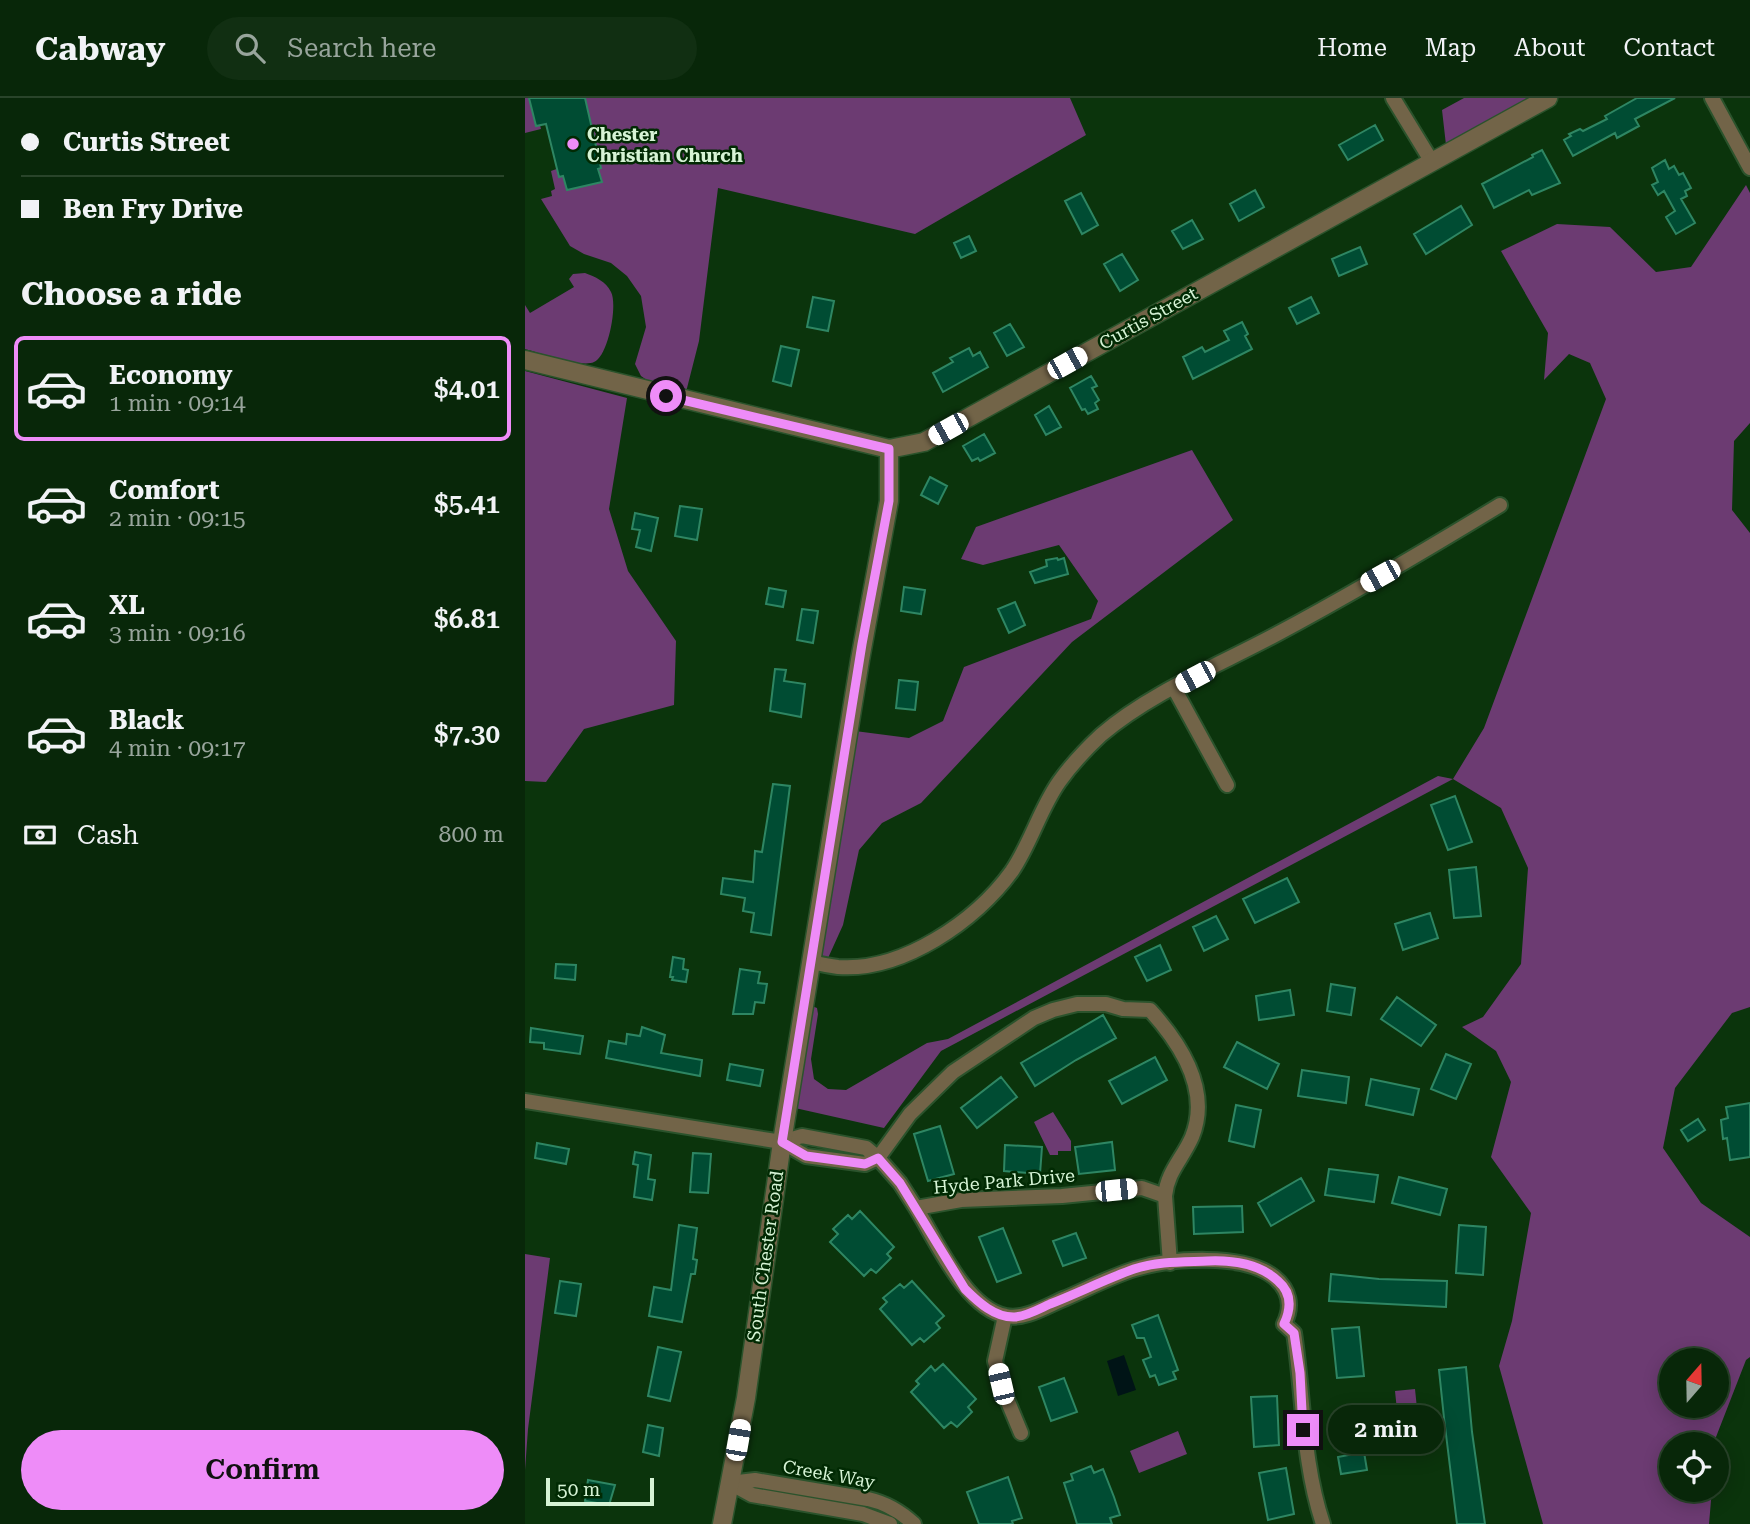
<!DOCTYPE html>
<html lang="en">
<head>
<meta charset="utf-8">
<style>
  body { margin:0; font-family:"Roboto Serif",serif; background:#112f12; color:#f1f3f6; height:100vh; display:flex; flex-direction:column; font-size:26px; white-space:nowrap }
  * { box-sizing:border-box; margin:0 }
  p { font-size:23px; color:#98a59c }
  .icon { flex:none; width:38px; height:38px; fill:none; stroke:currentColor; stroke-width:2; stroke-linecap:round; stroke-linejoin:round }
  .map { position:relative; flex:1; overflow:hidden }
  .drawer { display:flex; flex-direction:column; background:#082709; width:525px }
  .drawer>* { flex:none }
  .banner { display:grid; align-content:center; height:154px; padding:0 21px; background:#082709 }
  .needle { width:46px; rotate:20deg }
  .controls { position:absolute; left:1134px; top:1250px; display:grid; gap:14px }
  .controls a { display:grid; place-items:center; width:70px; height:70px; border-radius:50%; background:#082709; box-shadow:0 4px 18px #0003,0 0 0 2px #29442a; font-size:35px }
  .scale { position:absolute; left:21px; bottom:18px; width:108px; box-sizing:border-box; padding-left:7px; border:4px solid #d6f3d5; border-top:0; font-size:19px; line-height:24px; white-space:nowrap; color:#d6f3d5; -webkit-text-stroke:5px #012a03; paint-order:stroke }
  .end { position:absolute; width:32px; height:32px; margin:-16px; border:9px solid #ee8cf8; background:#111; box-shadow:0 0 0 4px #111 }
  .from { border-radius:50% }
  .bubble { position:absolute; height:49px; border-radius:24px; background:#082709; box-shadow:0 4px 18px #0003,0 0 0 2px #29442a; font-size:23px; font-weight:600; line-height:49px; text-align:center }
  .car { position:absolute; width:21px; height:42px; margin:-21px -10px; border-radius:9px; box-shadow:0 0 5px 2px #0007; background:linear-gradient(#fff 24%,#345 0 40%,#fff 0 76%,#345 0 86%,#fff 0) }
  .banner b { display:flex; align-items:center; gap:24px; height:66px; font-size:26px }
  .banner b+b { border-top:2px solid #29442a }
  .banner i { width:18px; height:18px; background:#f1f3f6 }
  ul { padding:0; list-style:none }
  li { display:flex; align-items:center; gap:21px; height:105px; margin:0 14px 10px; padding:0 7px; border:4px solid transparent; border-radius:10px }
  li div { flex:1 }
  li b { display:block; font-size:26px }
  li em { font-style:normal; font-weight:600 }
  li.active { border-color:#ee8cf8 }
  li>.icon { width:63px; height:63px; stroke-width:1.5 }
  h2 { padding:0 21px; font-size:32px; line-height:84px }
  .pay { display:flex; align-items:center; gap:18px; height:77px; padding:0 21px; font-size:26px }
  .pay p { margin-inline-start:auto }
  .action { display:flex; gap:14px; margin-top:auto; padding:14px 21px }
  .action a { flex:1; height:80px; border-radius:42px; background:#ee8cf8; color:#111; font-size:28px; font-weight:600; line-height:80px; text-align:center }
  header { display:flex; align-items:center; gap:42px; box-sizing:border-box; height:98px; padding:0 35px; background:#082709; border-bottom:2px solid #29442a }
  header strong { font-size:33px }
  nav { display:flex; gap:38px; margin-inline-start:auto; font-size:24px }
  .search { width:490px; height:63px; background:#112f12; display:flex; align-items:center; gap:18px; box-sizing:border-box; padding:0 24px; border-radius:38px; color:#98a59c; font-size:26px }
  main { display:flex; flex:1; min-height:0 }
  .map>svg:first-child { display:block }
  .green { fill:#6c3b72; fill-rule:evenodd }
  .water { fill:#001416 }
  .building { fill:#004c33; stroke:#2e8663; stroke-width:2 }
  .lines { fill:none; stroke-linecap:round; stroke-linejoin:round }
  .minor-casing { stroke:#2b532c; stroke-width:18 }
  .tertiary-casing { stroke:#2b532c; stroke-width:21 }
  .minor { stroke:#726448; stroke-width:14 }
  .tertiary { stroke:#726448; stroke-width:18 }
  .route { stroke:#ee8cf8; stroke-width:9 }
  .poi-dot { fill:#ee8cf8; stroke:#012a03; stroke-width:2.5 }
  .labels { text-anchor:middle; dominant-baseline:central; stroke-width:5; stroke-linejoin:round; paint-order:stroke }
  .poi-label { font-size:18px; font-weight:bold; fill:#d6f3d5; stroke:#012a03; text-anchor:start }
  .street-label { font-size:18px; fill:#d6f3d5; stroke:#012a03 }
</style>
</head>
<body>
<header>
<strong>Cabway</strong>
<div class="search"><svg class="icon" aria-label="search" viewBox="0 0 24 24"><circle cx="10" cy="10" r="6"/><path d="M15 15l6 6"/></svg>Search here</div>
<nav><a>Home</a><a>Map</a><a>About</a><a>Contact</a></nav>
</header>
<main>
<section class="drawer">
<div class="banner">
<b><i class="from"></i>Curtis Street</b>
<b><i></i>Ben Fry Drive</b>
</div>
<h2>Choose a ride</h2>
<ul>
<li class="active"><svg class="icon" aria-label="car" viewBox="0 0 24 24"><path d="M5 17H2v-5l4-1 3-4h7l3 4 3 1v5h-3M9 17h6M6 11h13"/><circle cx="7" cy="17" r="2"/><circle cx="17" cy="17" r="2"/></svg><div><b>Economy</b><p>1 min · 09:14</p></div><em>$4.01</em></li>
<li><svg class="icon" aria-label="car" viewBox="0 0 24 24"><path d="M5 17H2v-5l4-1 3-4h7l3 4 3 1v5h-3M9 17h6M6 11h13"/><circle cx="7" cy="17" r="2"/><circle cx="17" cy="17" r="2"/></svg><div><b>Comfort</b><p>2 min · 09:15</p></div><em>$5.41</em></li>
<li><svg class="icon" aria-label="car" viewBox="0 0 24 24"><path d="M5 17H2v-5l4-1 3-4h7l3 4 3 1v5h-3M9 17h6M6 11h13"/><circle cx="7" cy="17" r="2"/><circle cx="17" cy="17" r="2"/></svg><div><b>XL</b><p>3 min · 09:16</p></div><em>$6.81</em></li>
<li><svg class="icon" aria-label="car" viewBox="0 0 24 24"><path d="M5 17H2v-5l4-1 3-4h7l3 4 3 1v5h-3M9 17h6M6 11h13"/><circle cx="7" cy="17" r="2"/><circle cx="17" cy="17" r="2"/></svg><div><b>Black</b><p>4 min · 09:17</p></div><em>$7.30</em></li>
</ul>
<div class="pay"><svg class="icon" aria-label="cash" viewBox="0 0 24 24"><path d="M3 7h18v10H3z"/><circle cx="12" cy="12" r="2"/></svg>Cash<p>800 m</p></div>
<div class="action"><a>Confirm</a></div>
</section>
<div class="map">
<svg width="1225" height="1426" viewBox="0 0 1225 1426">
  <rect width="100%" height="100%" fill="#0b340c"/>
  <path class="green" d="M0,0H545L561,37L390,136L193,90L174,243L161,294L126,285L116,278L110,266L121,229L116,198L102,178L86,165L59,156L45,148L16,101L27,98L26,93L30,91L26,73L37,69L29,23L15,27L16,31L0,35Z
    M939,0H1008L921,47L917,12Z
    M1221,87L1225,95V325L1209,343L1207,412L1225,435V909L1207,915L1150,990L1138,1050L1176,1105L1225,1139V1259L1221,1262L1191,1339L1190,1346H1146V1391H1187L1184,1426H1018L974,1268L987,1223L1006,1115L966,1059L986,984L971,953L937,929L958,919L996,866L1003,770L976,710L928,681L416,953L359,1030L270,1010L287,908L292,910L293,916L286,961L289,981L303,991L321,992L402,945L423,941L913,678L928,681L959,630L1081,301L1065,265L1044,256L1019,282L1023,235L976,153L1032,126L1085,129L1131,174L1166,169ZM1146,1262H1192V1307H1146Z
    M60,175C70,179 81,183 86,194C93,207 83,259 69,264C56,270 15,255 0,251V207L5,215L49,189L44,181L48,176Z
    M0,273L102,300L84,411L103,473L151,543L149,607L59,631L21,684L0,683Z
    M667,352L708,422L547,544L396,705L357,725L334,752L318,827L299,869L291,873L330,633L384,640L418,623L439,569L566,521L573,503L534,447L458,467L436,461L451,429Z
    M528,1014L546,1043V1053H533V1057H525L509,1024Z
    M0,1156L25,1160L3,1331L0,1372Z
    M890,1291L894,1330L874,1332L870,1293Z
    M653,1333L662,1356L614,1375L605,1353Z"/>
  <path class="water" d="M599,1257L611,1292L593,1298L582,1263Z"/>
  <path class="building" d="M4,0H60L76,70L73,71L77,84L42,92L38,78L34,79L21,26L11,28Z
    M1112,0H1150L1110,21L1114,28L1092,40L1090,35L1048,58L1039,42L1046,38L1044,36L1055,31L1058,33L1082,21L1080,18Z
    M850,27L858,42L823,62L814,47Z
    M1017,52L1035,85L1007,97L1004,92L969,110L957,86L1008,59L1007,57Z
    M1140,62L1144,71L1149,68L1154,77L1158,75L1166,90L1160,93L1162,98L1156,101L1170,125L1151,136L1141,119L1150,113L1139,93L1133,97L1127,87L1133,84L1127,70Z
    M730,92L739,109L714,123L705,106Z
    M556,95L573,127L557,136L540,103Z
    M936,108L947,127L901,156L889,136Z
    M667,122L678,141L658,151L647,133Z
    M444,138L451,153L436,160L429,145Z
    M835,149L842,166L814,178L807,161Z
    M597,156L613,182L595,193L579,166Z
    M288,199L309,203L303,233L282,229Z
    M786,199L794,215L772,226L764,210Z
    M717,224L723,236L720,238L727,251L668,281L658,259L677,249L680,254L704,242L699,233Z
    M485,226L499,249L482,258L469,235Z
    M256,248L274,252L266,288L248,283Z
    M444,250L448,258L455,254L463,269L418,294L408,275L428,264L425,260Z
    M566,278L572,288L567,290L574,302L570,305L573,311L563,316L560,311L557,312L545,290Z
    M524,308L536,329L521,337L510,317Z
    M459,336L470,355L455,363L453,360L447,363L438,348Z
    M405,379L422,388L413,406L396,397Z
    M155,408L177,411L172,442L150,438Z
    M110,415L133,420L126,453L111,449L115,432L107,431Z
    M532,460L533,462L539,460L543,476L510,485L505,474L522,468L521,462Z
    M379,489L400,492L396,516L376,513Z
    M244,490L261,493L258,509L241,506Z
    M490,504L500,527L484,535L473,511Z
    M277,511L293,513L288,545L272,542Z
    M250,571L261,572L259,583L280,586L276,619L245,613Z
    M374,582L393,584L390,612L371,610Z
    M248,686L265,688L246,837L226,834L229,815L218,813L220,800L196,796L198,780L228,784L230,753L237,754Z
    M930,698L947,744L923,752L906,707Z
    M951,769L956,818L929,820L924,772Z
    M762,780L774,804L730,825L718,801Z
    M905,815L913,840L878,852L870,826Z
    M691,818L703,841L679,853L668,829Z
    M635,847L646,872L622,883L610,859Z
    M148,859L159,861L158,871L163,872L161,884L147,882L148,879H145Z
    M31,866L51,867L50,882L30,880Z
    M215,871L235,874L233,885L242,886L239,905L230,904L228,916H208Z
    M806,886L830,890L826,917L802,913Z
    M765,892L769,917L734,922L731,898Z
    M872,899L911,927L896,948L856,921Z
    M578,917L591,940L551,962L510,988L496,965Z
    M117,929L140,937L136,955L177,962L175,978L81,960L84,943L101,946L102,936L115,938Z
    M6,930L58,938L55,956L19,951V945L5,944Z
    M712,944L754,966L742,991L699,969Z
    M921,956L946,966L931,1001L906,991Z
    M630,959L642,982L597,1006L584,983Z
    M205,966L238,972L235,988L202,982Z
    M777,972L824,979L821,1005L773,998Z
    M476,979L492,999L452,1030L436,1010Z
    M846,981L894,991L888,1017L841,1007Z
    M1225,1005V1059L1205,1062L1202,1040L1198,1041L1196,1022L1203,1020L1201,1009Z
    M711,1007L736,1012L729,1049L704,1043Z
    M1173,1021L1180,1032L1163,1043L1156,1032Z
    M415,1028L429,1076L403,1083L389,1036Z
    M587,1044L590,1072L554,1076L550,1049Z
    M12,1045L44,1051L41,1066L10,1060Z
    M480,1047L517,1049L515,1076L479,1073Z
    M110,1054L126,1057L123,1081L130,1082L127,1102L109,1099L113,1067L108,1066Z
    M168,1055L186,1056L183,1095L165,1094Z
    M804,1071L853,1077L849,1104L800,1097Z
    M874,1079L922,1091L915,1117L867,1105Z
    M776,1080L789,1103L746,1128L733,1105Z
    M717,1108L718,1134L669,1136L668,1109Z
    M335,1113L369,1149L362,1156L366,1160L351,1175L346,1171L339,1178L305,1144L313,1136L308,1131L323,1117L327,1121Z
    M154,1127L172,1130L168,1161L172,1162L170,1176H166L157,1224L124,1218L129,1189L146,1192Z
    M934,1127L961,1129L958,1177L931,1175Z
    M478,1130L496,1175L472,1184L454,1139Z
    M551,1135L561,1160L538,1168L528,1143Z
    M806,1176L854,1181L922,1183L921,1209L804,1203Z
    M35,1183L56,1186L51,1218L30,1215Z
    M387,1183L419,1218L411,1225L415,1230L399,1244L395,1240L387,1247L355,1211L362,1204L358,1200L375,1186L379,1190Z
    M633,1217L653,1272L648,1274L651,1281L634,1287L630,1277L625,1279L618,1262L626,1259L619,1240H612L607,1227Z
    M834,1229L839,1278L812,1280L807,1231Z
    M133,1249L156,1254L145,1303L123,1298Z
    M418,1266L451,1301L443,1309L447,1314L432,1329L426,1324L419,1330L386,1294L394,1286L391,1283L406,1268L410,1273Z
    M941,1269L947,1334L960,1426H932L919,1320L914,1272Z
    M539,1280L552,1314L526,1323L514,1289Z
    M752,1298L754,1347L729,1349L726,1299Z
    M834,1323L837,1343L811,1345L808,1328Z
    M123,1327L138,1330L134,1358L118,1354Z
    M839,1354L842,1372L816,1376L813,1359Z
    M566,1368L569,1375L578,1371L589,1399L595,1417L585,1420L587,1426H552L549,1416L539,1385L548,1382L546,1376Z
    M761,1370L769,1416L743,1422L734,1375Z
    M483,1379L497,1420L487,1423L488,1426H454L442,1394Z
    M63,1382L90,1387L84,1407L60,1403Z"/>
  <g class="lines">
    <defs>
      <path id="minor" d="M868,0L907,64
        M1187,0L1225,70
        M649,590L702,687
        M287,864C295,866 304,868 313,869C377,874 451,823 487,773C506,745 515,711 534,684C546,667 561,651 576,637C625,595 694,567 750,537C827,496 901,452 975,407
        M0,1003L257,1044L281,1058L340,1066L353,1060L385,1016L428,974L509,920L528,912L552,906H581L598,911L625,912C656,946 686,992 667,1039C658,1060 642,1074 640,1098L645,1165
        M257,1044L277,1038L341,1050L353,1060L375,1085L391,1110L436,1102L537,1098L617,1090L640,1098
        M391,1110C411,1142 441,1211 481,1218C501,1222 523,1207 541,1200C564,1190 587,1178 610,1171C646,1160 719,1155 749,1179C765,1192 768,1208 759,1226L769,1235C779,1299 777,1363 798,1426
        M480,1218L470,1263L476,1287L496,1335
        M205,1385L230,1382L343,1401C361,1405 375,1413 389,1426
        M205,1385L227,1397L338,1416L365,1426"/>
      <path id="tertiary" d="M0,262L364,351L399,344L1023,0
        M197,1426L221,1300L257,1044L335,562L364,403V351"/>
    </defs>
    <use href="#minor" class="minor-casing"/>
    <use href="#tertiary" class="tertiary-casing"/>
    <use href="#minor" class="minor"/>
    <use href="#tertiary" class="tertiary"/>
  </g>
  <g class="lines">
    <path class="route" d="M141,298L364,351V403L337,546L257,1044L281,1058L340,1066L353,1060L375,1085L440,1191C453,1204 470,1220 490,1219C502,1218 514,1211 525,1206C553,1195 581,1181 609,1171C633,1163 658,1164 683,1163C708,1162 734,1165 753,1183C767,1195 766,1211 759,1226L769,1235L775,1275L778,1332"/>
  </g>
  <circle class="poi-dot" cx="48" cy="46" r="7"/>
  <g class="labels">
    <g class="poi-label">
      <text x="62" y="36">Chester<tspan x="62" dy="21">Christian Church</tspan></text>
    </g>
    <g class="street-label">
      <text transform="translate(623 220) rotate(-29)">Curtis Street</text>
      <text transform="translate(479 1083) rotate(-5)">Hyde Park Drive</text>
      <text transform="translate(240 1158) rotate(-82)">South Chester Road</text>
      <text transform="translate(304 1376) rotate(10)">Creek Way</text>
    </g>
  </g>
</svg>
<div class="controls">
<a><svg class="needle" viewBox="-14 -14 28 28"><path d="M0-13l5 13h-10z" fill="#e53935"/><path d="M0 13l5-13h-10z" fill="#98a59c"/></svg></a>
<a><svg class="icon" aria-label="locate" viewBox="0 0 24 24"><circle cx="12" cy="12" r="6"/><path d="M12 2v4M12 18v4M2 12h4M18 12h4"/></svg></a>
</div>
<div class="scale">50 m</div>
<i class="end from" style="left:141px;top:298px"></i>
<i class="end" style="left:778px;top:1332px"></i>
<div class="bubble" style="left:803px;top:1307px;width:116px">2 min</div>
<i class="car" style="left:542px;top:265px;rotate:61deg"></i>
<i class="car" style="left:423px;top:331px;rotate:241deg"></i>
<i class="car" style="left:855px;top:478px;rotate:241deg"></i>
<i class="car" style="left:670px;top:579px;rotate:242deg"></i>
<i class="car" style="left:591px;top:1092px;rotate:84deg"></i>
<i class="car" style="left:476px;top:1286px;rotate:347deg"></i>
<i class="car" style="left:213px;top:1342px;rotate:10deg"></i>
</div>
</main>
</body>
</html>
